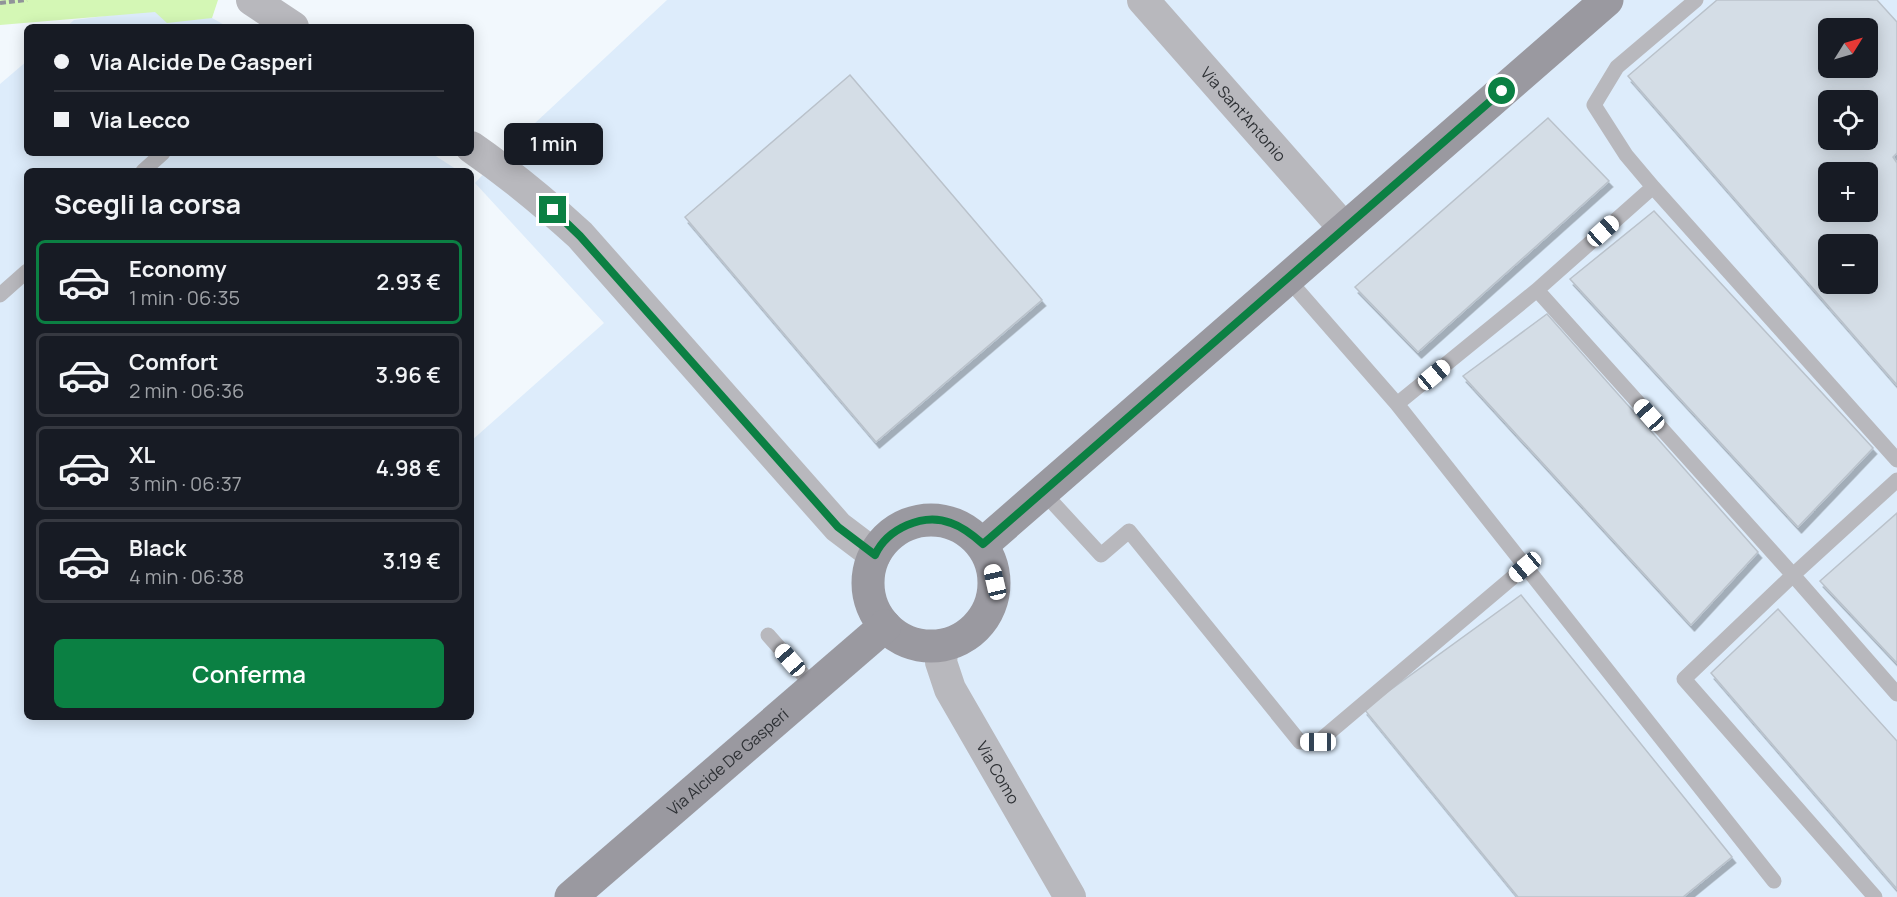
<!DOCTYPE html>
<html lang="it">
<head>
<meta charset="utf-8">
<style>
  body { margin:0; font-family:Manrope,sans-serif; background:#20242c; color:#f1f3f6; height:100vh; display:flex; flex-direction:column; font-size:22px; white-space:nowrap }
  * { box-sizing:border-box; margin:0 }
  p { font-size:20px; color:#9ea1a6 }
  .icon { flex:none; width:33px; height:33px; fill:none; stroke:currentColor; stroke-width:2; stroke-linecap:round; stroke-linejoin:round }
  .map { position:relative; flex:1; overflow:hidden }
  .side { position:absolute; left:24px; top:168px; width:450px; height:552px; display:flex; flex-direction:column; background:#171b24; border-radius:9px; box-shadow:0 3px 15px #0003 }
  .side>* { flex:none }
  .guide { position:absolute; left:24px; top:24px; width:450px; height:132px; border-radius:9px; box-shadow:0 3px 15px #0003; display:grid; align-content:center; height:132px; padding:0 30px; background:#171b24 }
  .needle { width:39px; rotate:53deg }
  .buttons { position:absolute; left:1818px; top:18px; display:grid; gap:12px }
  .buttons a { display:grid; place-items:center; width:60px; height:60px; border-radius:9px; background:#171b24; box-shadow:0 3px 15px #0003; font-size:30px }
  .end { position:absolute; width:27px; height:27px; margin:-14px; border:8px solid #0b8043; background:#fff; box-shadow:0 0 0 3px #fff }
  .from { border-radius:50% }
  .bubble { position:absolute; height:42px; border-radius:9px; background:#171b24; box-shadow:0 3px 15px #0003; font-size:20px; font-weight:600; line-height:42px; text-align:center }
  .car { position:absolute; width:18px; height:36px; margin:-18px -9px; border-radius:8px; box-shadow:0 0 4px 2px #0007; background:linear-gradient(#fff 24%,#345 0 40%,#fff 0 76%,#345 0 86%,#fff 0) }
  .guide b { display:flex; align-items:center; gap:21px; height:57px; font-size:22px }
  .guide b+b { border-top:2px solid #363941 }
  .guide i { width:15px; height:15px; background:#f1f3f6 }
  ul { padding:0; list-style:none }
  li { display:flex; align-items:center; gap:18px; height:84px; margin:0 12px 9px; padding:0 18px; border:3px solid #363941; border-radius:9px }
  li div { flex:1 }
  li b { display:block; font-size:22px }
  li em { font-style:normal; font-weight:600 }
  li.current { border-color:#0b8043 }
  li>.icon { width:54px; height:54px; stroke-width:1.5 }
  h2 { padding:0 30px; font-size:27px; line-height:72px }
  .primary-button { display:flex; gap:12px; margin-top:auto; padding:12px 30px }
  .primary-button a { flex:1; height:69px; border-radius:9px; background:#0b8043; color:#fff; font-size:24px; font-weight:600; line-height:69px; text-align:center }
  .map>svg:first-child { display:block }
  .built { fill:#ddecfb; fill-rule:evenodd }
  .green { fill:#d4f7b5 }
  .building { fill:#d4dde6; stroke:#bac2cb; stroke-width:1.5; fill-rule:evenodd; filter:url(#shadow) }
  .lines { fill:none; stroke-linecap:round; stroke-linejoin:round }
  .path { stroke:#909499; stroke-width:4; stroke-dasharray:6 3; stroke-linecap:butt }
  .service { stroke:#b8b8bd; stroke-width:15 }
  .minor { stroke:#b8b8bd; stroke-width:32 }
  .secondary { stroke:#9a99a0; stroke-width:33 }
  .route { stroke:#0b8043; stroke-width:8 }
  .labels { text-anchor:middle; dominant-baseline:central; stroke-width:4.5; stroke-linejoin:round; paint-order:stroke }
  .street-label { font-size:16px; fill:#2e3135; stroke:#fff }
</style>
</head>
<body>
<div class="map">
<svg width="1897" height="897" viewBox="0 0 1897 897">
  <defs>
    <filter id="shadow"><feDropShadow dx="3.5" dy="6" stdDeviation="0" flood-color="#0004"/></filter>
  </defs>
  <rect width="100%" height="100%" fill="#f2f8fd"/>
  <path class="built" d="M667,0H1897V897H0V84L27,61V153H431L459,171H27V717H471V441L604,323L475,183L504,152ZM1828,28H1868V68H1828ZM1828,100H1868V140H1828ZM1828,172H1868V212H1828ZM1828,244H1868V284H1828Z
    M189,5L228,27H66L74,20Z"/>
  <path class="green" d="M0,0H218L212,18L167,23L155,12L0,25Z"/>
  <path class="building" d="M1717,0H1877L1897,22V153L1893,157L1897,163V385L1628,76ZM1828,28H1868V68H1828ZM1828,100H1868V140H1828ZM1828,172H1868V212H1828ZM1828,244H1868V284H1828Z
    M850,75L1042,300L876,442L685,217Z
    M1548,118L1609,181L1418,352L1355,287Z
    M1654,211L1873,448L1798,527L1570,279Z
    M1547,314L1758,552L1691,625L1463,376Z
    M1897,513V663L1820,581Z
    M1521,595L1732,857L1683,897H1518L1364,709Z
    M1778,609L1897,741V889L1711,673Z"/>
  <g class="lines">
    <path class="path" d="M0,3L27,0"/>
    <path class="service" d="M1696,0L1617,67L1594,105L1626,155L1653,187L1537,290L1793,575L1684,679L1875,897
      M143,171L163,153
      M1653,187L1897,460
      M1287,278L1397,404L1537,290
      M0,295L27,271
      M1397,404L1774,881
      M1897,480L1793,575L1897,694
      M1043,492L1101,555L1129,531L1300,742H1318L1525,567
      M768,635L814,687"/>
    <g class="minor">
      <path d="M252,0L293,27"/>
      <path id="s1" d="M1143,0L1344,228"/>
      <path d="M471,147C510,174 545,203 580,235L838,527L875,555"/>
      <path id="s2" d="M943,645L941,662L950,689L1070,897"/>
    </g>
    <g class="secondary">
      <circle cx="931" cy="583" r="63"/>
      <path d="M983,544L1607,0"/>
      <path id="s3" d="M571,897L885,626"/>
    </g>
  </g>
  <g class="lines">
    <path class="route" d="M553,210L580,236L838,527L875,555C887,529 923,512 951,523C963,527 974,536 983,544L1502,91"/>
  </g>
  <g class="labels">
    <g class="street-label">
      <text stroke="none"><textPath href="#s1" startOffset="152">Via Sant'Antonio</textPath></text>
      <text stroke="none"><textPath href="#s3" startOffset="207">Via Alcide De Gasperi</textPath></text>
      <text stroke="none"><textPath href="#s2" startOffset="142">Via Como</textPath></text>
    </g>
  </g>
</svg>
<div class="buttons">
<a><svg class="needle" viewBox="-14 -14 28 28"><path d="M0-13l5 13h-10z" fill="#e53935"/><path d="M0 13l5-13h-10z" fill="#9ea1a6"/></svg></a>
<a><svg class="icon" aria-label="locate" viewBox="0 0 24 24"><circle cx="12" cy="12" r="6"/><path d="M12 2v4M12 18v4M2 12h4M18 12h4"/></svg></a>
<a>+</a>
<a>−</a>
</div>
<i class="end from" style="left:1502px;top:91px"></i>
<i class="end" style="left:553px;top:210px"></i>
<div class="bubble" style="left:504px;top:123px;width:99px">1 min</div>
<i class="car" style="left:1603px;top:231px;rotate:48deg"></i>
<i class="car" style="left:1434px;top:375px;rotate:50deg"></i>
<i class="car" style="left:1649px;top:415px;rotate:318deg"></i>
<i class="car" style="left:1525px;top:567px;rotate:230deg"></i>
<i class="car" style="left:995px;top:582px;rotate:347deg"></i>
<i class="car" style="left:790px;top:660px;rotate:319deg"></i>
<i class="car" style="left:1318px;top:742px;rotate:270deg"></i>
<div class="guide">
<b><i class="from"></i>Via Alcide De Gasperi</b>
<b><i></i>Via Lecco</b>
</div>
<section class="side">
<h2>Scegli la corsa</h2>
<ul>
<li class="current"><svg class="icon" aria-label="car" viewBox="0 0 24 24"><path d="M5 17H2v-5l4-1 3-4h7l3 4 3 1v5h-3M9 17h6M6 11h13"/><circle cx="7" cy="17" r="2"/><circle cx="17" cy="17" r="2"/></svg><div><b>Economy</b><p>1 min · 06:35</p></div><em>2.93 €</em></li>
<li><svg class="icon" aria-label="car" viewBox="0 0 24 24"><path d="M5 17H2v-5l4-1 3-4h7l3 4 3 1v5h-3M9 17h6M6 11h13"/><circle cx="7" cy="17" r="2"/><circle cx="17" cy="17" r="2"/></svg><div><b>Comfort</b><p>2 min · 06:36</p></div><em>3.96 €</em></li>
<li><svg class="icon" aria-label="car" viewBox="0 0 24 24"><path d="M5 17H2v-5l4-1 3-4h7l3 4 3 1v5h-3M9 17h6M6 11h13"/><circle cx="7" cy="17" r="2"/><circle cx="17" cy="17" r="2"/></svg><div><b>XL</b><p>3 min · 06:37</p></div><em>4.98 €</em></li>
<li><svg class="icon" aria-label="car" viewBox="0 0 24 24"><path d="M5 17H2v-5l4-1 3-4h7l3 4 3 1v5h-3M9 17h6M6 11h13"/><circle cx="7" cy="17" r="2"/><circle cx="17" cy="17" r="2"/></svg><div><b>Black</b><p>4 min · 06:38</p></div><em>3.19 €</em></li>
</ul>
<div class="primary-button"><a>Conferma</a></div>
</section>
</div>
</body>
</html>
